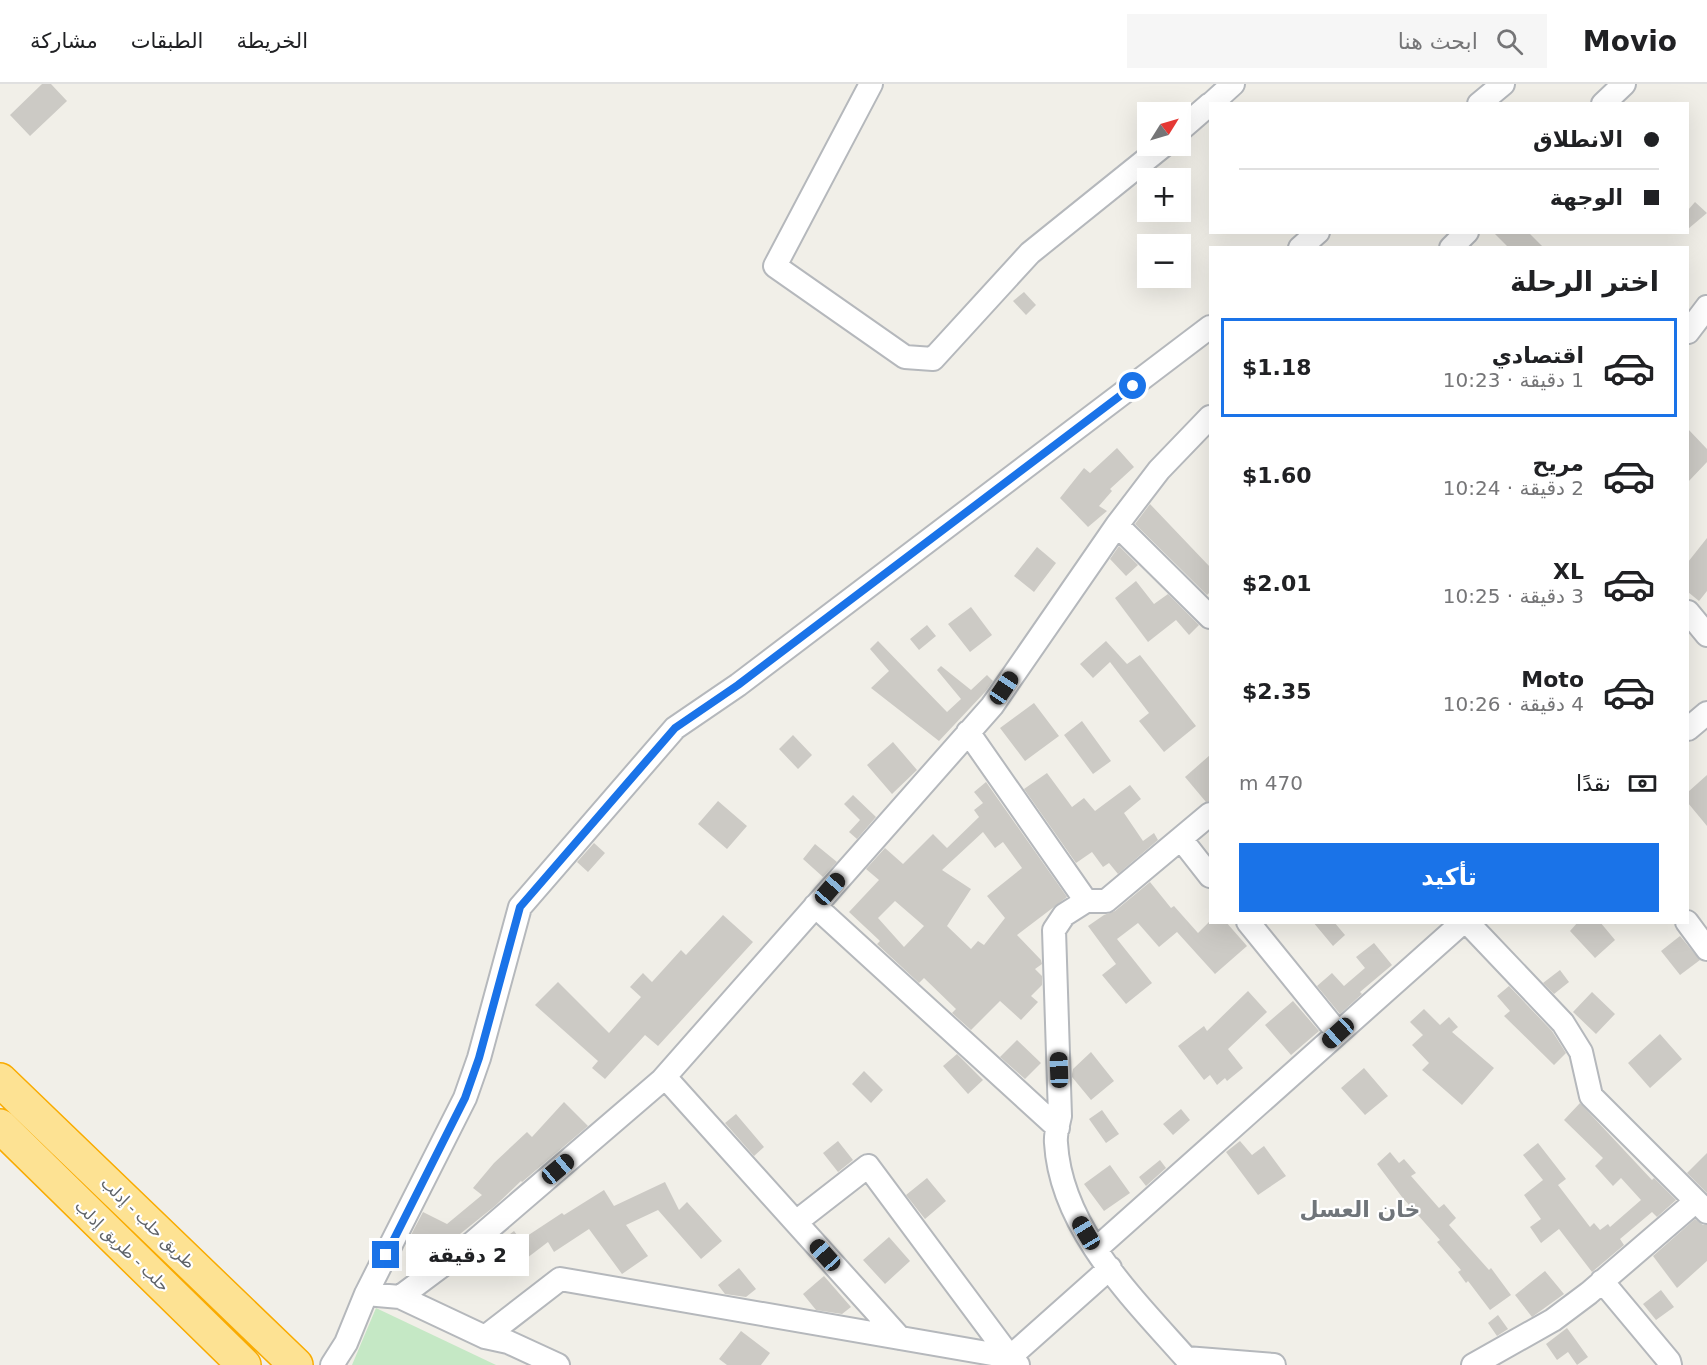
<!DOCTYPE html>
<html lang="ar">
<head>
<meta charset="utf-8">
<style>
  body { margin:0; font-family:"DejaVu Sans",Cairo,sans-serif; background:#f6f6f6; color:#202124; direction:rtl; height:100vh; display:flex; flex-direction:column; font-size:22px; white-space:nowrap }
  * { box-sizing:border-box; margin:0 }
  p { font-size:20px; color:#757577 }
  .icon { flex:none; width:33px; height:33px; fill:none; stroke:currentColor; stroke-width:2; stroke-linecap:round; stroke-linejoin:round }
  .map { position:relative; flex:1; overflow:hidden; direction:ltr }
  .details { position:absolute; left:1209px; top:162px; width:480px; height:678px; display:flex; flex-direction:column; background:#fff; border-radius:0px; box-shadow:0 6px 24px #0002; direction:rtl }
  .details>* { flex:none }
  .hud { position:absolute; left:1209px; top:18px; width:480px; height:132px; border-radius:0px; box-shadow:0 6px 24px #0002; direction:rtl; display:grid; align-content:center; height:132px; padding:0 30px; background:#fff }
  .needle { width:39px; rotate:53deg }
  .fabs { position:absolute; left:1137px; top:18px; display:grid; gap:12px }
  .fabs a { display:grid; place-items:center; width:54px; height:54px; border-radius:0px; background:#fff; box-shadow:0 6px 24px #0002; font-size:30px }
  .end { position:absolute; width:27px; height:27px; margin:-14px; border:8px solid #1a73e8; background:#fff; box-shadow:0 0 0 3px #fff }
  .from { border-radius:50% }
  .bubble { position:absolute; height:42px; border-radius:0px; background:#fff; box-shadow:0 6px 24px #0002; font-size:20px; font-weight:700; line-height:42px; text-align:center; direction:rtl }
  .car { position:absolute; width:18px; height:36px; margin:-18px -9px; border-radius:8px; box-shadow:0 0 4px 2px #0007; background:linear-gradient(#222 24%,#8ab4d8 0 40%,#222 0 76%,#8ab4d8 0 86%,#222 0) }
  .hud b { display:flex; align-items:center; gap:21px; height:57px; font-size:22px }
  .hud b+b { border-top:2px solid #e0e0e0 }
  .hud i { width:15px; height:15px; background:#202124 }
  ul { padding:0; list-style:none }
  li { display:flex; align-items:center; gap:18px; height:99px; margin:0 12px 9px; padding:0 18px; border:3px solid transparent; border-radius:0px }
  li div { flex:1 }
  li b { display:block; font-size:22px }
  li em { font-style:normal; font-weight:700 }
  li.on { border-color:#1a73e8 }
  li>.icon { width:54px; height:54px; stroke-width:1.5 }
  h2 { padding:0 30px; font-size:27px; line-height:72px }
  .pay { display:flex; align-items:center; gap:15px; height:66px; padding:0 30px; font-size:22px }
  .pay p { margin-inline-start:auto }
  .button { display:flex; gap:12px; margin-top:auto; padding:12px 30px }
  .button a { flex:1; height:69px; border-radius:0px; background:#1a73e8; color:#fff; font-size:24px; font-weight:700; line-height:69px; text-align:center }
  header { display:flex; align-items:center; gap:36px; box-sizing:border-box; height:84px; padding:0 30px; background:#fff; border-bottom:2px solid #e0e0e0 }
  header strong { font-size:28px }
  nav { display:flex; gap:33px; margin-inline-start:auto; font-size:21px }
  .search { width:420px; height:54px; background:#f6f6f6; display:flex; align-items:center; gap:15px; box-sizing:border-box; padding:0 21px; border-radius:0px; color:#757577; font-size:22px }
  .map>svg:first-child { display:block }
  .green { fill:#c5e8c5 }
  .building { fill:#cccac5; fill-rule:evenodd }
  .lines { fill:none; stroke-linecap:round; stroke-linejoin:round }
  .minor-casing { stroke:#b5b8bc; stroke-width:26 }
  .highway-casing { stroke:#f9ab00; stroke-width:36 }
  .minor { stroke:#fff; stroke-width:22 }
  .highway { stroke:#fde293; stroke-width:33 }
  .route { stroke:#1a73e8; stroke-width:8 }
  .labels { text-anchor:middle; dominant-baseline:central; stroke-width:4.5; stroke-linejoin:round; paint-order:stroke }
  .street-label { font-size:16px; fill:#5f6368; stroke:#fff }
  .district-label { font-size:22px; font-weight:bold; fill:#70757a; stroke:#fff }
</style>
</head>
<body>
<header>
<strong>Movio</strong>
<div class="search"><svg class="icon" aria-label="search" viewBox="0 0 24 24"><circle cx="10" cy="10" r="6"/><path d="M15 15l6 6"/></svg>ابحث هنا</div>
<nav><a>الخريطة</a><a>الطبقات</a><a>مشاركة</a></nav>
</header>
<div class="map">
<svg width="1707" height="1281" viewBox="0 0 1707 1281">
  <rect width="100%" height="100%" fill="#f1efe8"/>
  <path class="green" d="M376,1224L496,1281H352Z"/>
  <path class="building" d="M42,0H51L67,17L30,52L10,31Z
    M1695,118L1707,129L1688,145V126Z
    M1493,148H1528L1544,164H1509Z
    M1024,208L1036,221L1026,231L1013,217Z
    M1688,345L1707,365V378L1688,398Z
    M1117,364L1134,383L1110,405L1112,407L1099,422L1107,427L1088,443L1060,414L1084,384L1090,389Z
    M1150,420L1210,483V508L1207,511L1135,440Z
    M1707,454V507L1699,517L1688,508V478Z
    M1119,462L1138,481L1126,492L1110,475Z
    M1037,463L1056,479L1034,508L1014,492Z
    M1136,497L1154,520L1168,510L1199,541L1189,551L1176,536L1148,558L1115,514Z
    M971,523L992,551L970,568L948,540Z
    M927,541L936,552L919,566L910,555Z
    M878,557L947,628L961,615L937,586L941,582L971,606L987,591L993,597L986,607L939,657L871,604L889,587L870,565Z
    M1106,557L1127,580L1140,571L1196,642L1164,668L1139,637L1149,629L1110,578L1093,594L1080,580Z
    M1034,619L1059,652L1025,677L1000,644Z
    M1082,637L1111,677L1093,690L1064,651Z
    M793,651L812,671L798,685L779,665Z
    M893,658L917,686L892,710L867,681Z
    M1210,671V717L1206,718L1185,693Z
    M1047,689L1072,723L1084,714L1095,727L1130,701L1141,715L1124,729L1143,757L1154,749L1158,756L1118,790L1109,779L1103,783L1092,768L1076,779L1024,705Z
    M1707,691V742L1688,719V708Z
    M986,698L1067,813L1017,851L1041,876L1042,880L1035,885L1042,892V901L1031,912L1038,918L1021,936L1000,917L971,946L952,929L956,925L924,894L919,899L877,860L880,857L849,828L879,796L866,785L885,764L903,780L933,750L947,764L979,733L974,726L983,719L974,708ZM983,748L995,764L1003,758L1022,784L987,812L1005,834L984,861L978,857L971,865L947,842L971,805L942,786ZM895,817L924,842L904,863L878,834Z
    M853,711L876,733L857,755L849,748L860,736L844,720Z
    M718,717L747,742L727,765L698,740Z
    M594,759L605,769L588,788L577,778Z
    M815,760L837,778L823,793L803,775Z
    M1150,798L1171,824L1174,822L1198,849L1209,838H1226L1247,862L1215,890L1177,848L1159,863L1138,839L1117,855L1152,899L1126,920L1102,891L1116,880L1088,842L1104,831L1115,827Z
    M723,831L753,858L658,962L645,951L605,995L592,984L598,977L535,921L558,898L609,949L641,913L630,903L643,889L652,898L681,866L686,871Z
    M1313,838H1334L1345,851L1333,862Z
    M1578,838H1600L1615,856L1595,874L1570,847Z
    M1680,852L1700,876L1680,891L1661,867Z
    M1374,859L1392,881L1360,908L1362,910L1340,930L1317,902L1332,889L1344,902L1365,884L1356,873Z
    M1560,886L1569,898L1554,910L1543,899Z
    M1509,902L1552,947L1566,969L1554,981L1504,932L1510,927L1497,912Z
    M1248,907L1267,928L1228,965L1243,984L1227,997L1225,994L1217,1001L1210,991L1204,996L1178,962L1204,942L1207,947Z
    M1592,908L1615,930L1596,950L1573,928Z
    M1293,917L1319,947L1291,971L1265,941Z
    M1424,925L1440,941L1449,933L1458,943L1452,948L1494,984L1462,1021L1422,986L1429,979L1412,961L1423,951L1410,938Z
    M1660,950L1682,975L1650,1004L1628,979Z
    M1017,956L1041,979L1025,995L1000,973Z
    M1091,968L1114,997L1091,1016L1072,993V990L1073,985Z
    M957,970L983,996L968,1010L943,982Z
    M1364,984L1388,1012L1365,1031L1341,1004Z
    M864,987L883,1006L871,1019L852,1000Z
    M564,1018L588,1042L522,1098L521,1097L495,1122L430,1174L411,1151L423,1128L447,1140L482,1111L473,1104L494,1079L527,1048L532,1053Z
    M1580,1019L1652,1096L1654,1094L1676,1116L1657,1133L1652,1128L1620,1155L1624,1161L1592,1188L1559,1145L1541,1159L1530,1143L1541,1135L1524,1111L1543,1096L1523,1071L1538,1059L1566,1095L1558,1101L1590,1143L1594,1139L1600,1146L1608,1140L1610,1143L1641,1116L1621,1094L1613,1102L1595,1082L1603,1074L1564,1036Z
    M1181,1025L1190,1036L1173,1051L1163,1040Z
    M1102,1026L1119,1050L1106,1059L1089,1035Z
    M736,1030L764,1063L754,1072L725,1039Z
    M838,1057L853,1076L838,1088L823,1069Z
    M1240,1057L1252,1071L1264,1062L1286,1092L1258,1111L1226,1068Z
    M1390,1068L1399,1079L1404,1075L1416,1089L1411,1092L1439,1124L1444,1120L1456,1134L1449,1141L1489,1186L1491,1184L1511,1211L1490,1226L1468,1197L1466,1199L1458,1188L1461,1186L1437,1158L1440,1156L1402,1113L1377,1080Z
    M1707,1069V1109L1687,1089Z
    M1160,1076L1166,1084L1146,1102L1139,1093Z
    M1110,1081L1130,1109L1104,1127L1084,1100Z
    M927,1094L946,1117L925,1135L906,1111Z
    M665,1098L679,1126L687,1118L722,1157L701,1175L658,1126L626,1141L648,1172L622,1190L589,1145L554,1168L548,1158L506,1190L488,1166L514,1147L521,1156L562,1129L564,1131L604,1106L614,1122Z
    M1695,1135L1703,1141H1707V1177L1677,1204L1653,1172Z
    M889,1153L910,1177L885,1200L863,1176Z
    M739,1184L756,1205L746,1213L725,1210L718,1201Z
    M1545,1187L1564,1210L1532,1233L1515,1211Z
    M824,1192L851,1223L842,1230L816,1226L803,1210Z
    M1661,1206L1674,1223L1656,1236L1643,1220Z
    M1498,1231L1508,1245L1497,1252L1488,1239Z
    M1567,1244L1588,1273L1577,1281L1568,1268L1557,1276L1546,1260Z
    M741,1247L770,1269L761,1281H727L719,1275Z"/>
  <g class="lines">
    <defs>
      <path id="minor" d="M871,0L775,182L905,273L933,275L1030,169L1163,62
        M1211,20L1233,0
        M1479,20L1503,0
        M1603,20L1624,0
        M1180,46L1210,20
        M1300,164L1318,148
        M1451,164L1467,148
        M1688,248L1707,223
        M1117,441L1210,533
        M1688,528L1707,551
        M1688,645L1707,629
        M968,648L1086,817H1106L1210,730
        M1181,755L1210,792
        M1086,817L1064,831L1054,846L1060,1032C1058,1041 1055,1051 1056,1059C1061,1147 1137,1218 1192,1281
        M815,822L1058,1044
        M1248,838L1338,949
        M1467,838L1563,939L1581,968L1591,1012L1707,1128
        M1687,838L1707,865
        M665,993L900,1254
        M796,1138L868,1082L1010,1273L1110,1184
        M1096,1165L1463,838
        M1602,1197L1669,1277L1670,1281
        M366,1210L400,1213L485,1253L508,1258L558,1281
        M400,1213L471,1160L662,996L992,622L1117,441L1159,386L1210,333
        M485,1253L560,1195L1010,1273L1018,1281
        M1186,1274L1274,1281
        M332,1281L346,1259L366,1210L465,1014L479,974L520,823L675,644L738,601L1210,243
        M1473,1281L1553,1236L1589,1209L1696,1117"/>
      <path id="highway" d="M0,996L296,1281
        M0,1042L244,1281"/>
    </defs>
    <use href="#minor" class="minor-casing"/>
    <use href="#highway" class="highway-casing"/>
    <use href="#minor" class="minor"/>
    <use href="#highway" class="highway"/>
  </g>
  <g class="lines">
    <path class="route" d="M386,1171L465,1014L479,974L520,823L675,644L738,601L1133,302"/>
  </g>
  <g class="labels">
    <g class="street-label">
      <text transform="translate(148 1139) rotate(44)">طريق حلب - إدلب</text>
      <text transform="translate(122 1162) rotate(44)">حلب - طريق إدلب</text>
    </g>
    <g class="district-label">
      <text x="1360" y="1125">خان العسل</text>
    </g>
  </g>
</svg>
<div class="fabs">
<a><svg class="needle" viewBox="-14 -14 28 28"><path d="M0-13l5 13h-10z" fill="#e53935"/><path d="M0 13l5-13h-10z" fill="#757577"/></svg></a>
<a>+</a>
<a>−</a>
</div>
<i class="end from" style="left:1133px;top:302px"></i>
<i class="end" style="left:386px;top:1171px"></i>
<div class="bubble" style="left:406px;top:1150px;width:123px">2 دقيقة</div>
<i class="car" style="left:1004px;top:604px;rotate:34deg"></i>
<i class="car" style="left:830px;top:805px;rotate:41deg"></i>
<i class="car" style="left:1338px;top:949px;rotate:228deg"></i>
<i class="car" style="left:1059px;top:986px;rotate:358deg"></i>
<i class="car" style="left:558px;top:1085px;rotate:50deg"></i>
<i class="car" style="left:1086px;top:1149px;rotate:329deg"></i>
<i class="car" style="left:825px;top:1171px;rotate:318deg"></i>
<div class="hud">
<b><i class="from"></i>الانطلاق</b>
<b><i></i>الوجهة</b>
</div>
<section class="details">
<h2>اختر الرحلة</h2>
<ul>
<li class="on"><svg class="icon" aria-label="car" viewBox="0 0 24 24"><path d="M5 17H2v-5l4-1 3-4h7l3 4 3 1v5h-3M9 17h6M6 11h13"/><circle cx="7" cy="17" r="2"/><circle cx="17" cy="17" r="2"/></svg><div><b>اقتصادي</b><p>1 دقيقة · 10:23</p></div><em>$1.18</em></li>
<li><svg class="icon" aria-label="car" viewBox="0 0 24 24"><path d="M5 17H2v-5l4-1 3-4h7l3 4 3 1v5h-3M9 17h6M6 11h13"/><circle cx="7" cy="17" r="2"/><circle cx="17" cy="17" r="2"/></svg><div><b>مريح</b><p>2 دقيقة · 10:24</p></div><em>$1.60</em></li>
<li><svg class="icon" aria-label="car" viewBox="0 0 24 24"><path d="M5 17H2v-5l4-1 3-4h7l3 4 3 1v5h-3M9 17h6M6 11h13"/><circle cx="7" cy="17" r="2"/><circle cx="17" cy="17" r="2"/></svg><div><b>XL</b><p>3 دقيقة · 10:25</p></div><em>$2.01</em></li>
<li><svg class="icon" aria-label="car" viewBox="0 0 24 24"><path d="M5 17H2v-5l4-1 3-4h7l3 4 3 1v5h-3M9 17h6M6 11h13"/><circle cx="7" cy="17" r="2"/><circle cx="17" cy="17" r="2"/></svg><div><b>Moto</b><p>4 دقيقة · 10:26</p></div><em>$2.35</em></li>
</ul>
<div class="pay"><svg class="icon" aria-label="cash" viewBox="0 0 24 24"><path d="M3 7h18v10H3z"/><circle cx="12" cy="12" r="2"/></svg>نقدًا<p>470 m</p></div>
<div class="button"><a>تأكيد</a></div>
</section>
</div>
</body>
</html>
